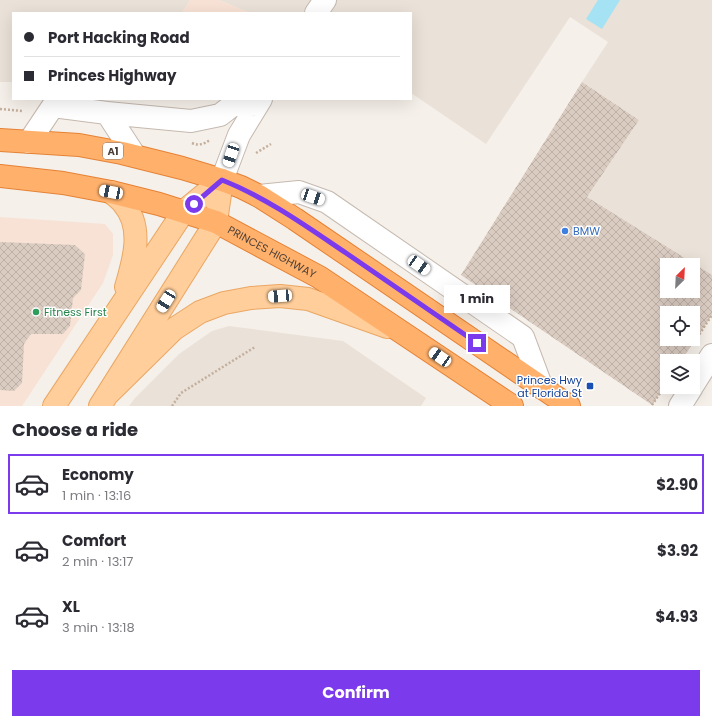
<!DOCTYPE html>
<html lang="en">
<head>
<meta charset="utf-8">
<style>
  body { margin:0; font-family:Poppins,sans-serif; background:#f2f2f3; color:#2b2b33; height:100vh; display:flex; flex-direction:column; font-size:15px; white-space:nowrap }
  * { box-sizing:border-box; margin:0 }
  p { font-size:13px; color:#7c7c81 }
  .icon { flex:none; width:22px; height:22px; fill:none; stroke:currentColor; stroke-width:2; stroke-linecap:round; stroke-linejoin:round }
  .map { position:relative; height:406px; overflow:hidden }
  .details { display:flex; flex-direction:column; background:#fff; flex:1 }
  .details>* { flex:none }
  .top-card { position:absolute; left:12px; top:12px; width:400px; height:88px; border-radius:0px; box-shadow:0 4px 16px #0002; display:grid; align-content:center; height:88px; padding:0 12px; background:#fff }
  .needle { width:26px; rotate:24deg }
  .tools { position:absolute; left:660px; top:258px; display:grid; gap:8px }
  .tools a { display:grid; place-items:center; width:40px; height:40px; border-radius:0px; background:#fff; box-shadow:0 4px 16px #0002; font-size:20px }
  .end { position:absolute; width:18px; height:18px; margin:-9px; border:5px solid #7c3aed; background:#fff; box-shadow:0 0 0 2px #fff }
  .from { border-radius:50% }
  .bubble { position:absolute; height:28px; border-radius:0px; background:#fff; box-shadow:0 4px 16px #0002; font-size:13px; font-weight:700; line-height:28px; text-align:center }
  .car { position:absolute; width:12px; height:24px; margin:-12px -6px; border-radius:5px; box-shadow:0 0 3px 1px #0007; background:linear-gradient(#fff 24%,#345 0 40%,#fff 0 76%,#345 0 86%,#fff 0) }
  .top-card b { display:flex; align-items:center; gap:14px; height:38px; font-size:15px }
  .top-card b+b { border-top:1px solid #e1e1e2 }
  .top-card i { width:10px; height:10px; background:#2b2b33 }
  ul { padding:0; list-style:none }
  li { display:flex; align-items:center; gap:12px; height:60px; margin:0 8px 6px; padding:0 4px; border:2px solid transparent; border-radius:0px }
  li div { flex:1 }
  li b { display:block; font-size:15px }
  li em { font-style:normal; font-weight:700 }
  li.current { border-color:#7c3aed }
  li>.icon { width:36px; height:36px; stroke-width:1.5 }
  h2 { padding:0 12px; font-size:18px; line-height:48px }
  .action { display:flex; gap:8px; margin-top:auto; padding:8px 12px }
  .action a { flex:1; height:46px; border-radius:0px; background:#7c3aed; color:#fff; font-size:16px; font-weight:700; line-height:46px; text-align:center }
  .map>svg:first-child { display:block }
  .residential { fill:#eae1d8 }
  .commercial { fill:#f8e2d5 }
  .water { fill:#a5e3f4 }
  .building { fill:url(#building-cross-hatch); fill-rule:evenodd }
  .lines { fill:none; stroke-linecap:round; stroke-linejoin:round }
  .minor-casing { stroke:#c5b9af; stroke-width:24 }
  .major-casing { stroke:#eaa764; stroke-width:24 }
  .highway-casing { stroke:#e58235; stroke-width:24 }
  .path { stroke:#c4af9d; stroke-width:2.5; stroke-dasharray:2 2; stroke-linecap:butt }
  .minor { stroke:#fff; stroke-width:22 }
  .major { stroke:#ffce9a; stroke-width:22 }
  .highway { stroke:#ffb16c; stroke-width:22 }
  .route { stroke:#7c3aed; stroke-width:5 }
  .shop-dot { fill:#3f7fe0; stroke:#fff; stroke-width:1.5 }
  .leisure-dot { fill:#2e9e5b; stroke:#fff; stroke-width:1.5 }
  .transit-dot { fill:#1a4fb4; stroke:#fff; stroke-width:1.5 }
  .labels { text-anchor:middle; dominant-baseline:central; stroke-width:3; stroke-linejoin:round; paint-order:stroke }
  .shield { fill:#fff; stroke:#807974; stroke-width:1 }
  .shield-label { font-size:10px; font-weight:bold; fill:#4a3f38 }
  .shop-label { font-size:11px; fill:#366cbe; stroke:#fff; text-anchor:start }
  .street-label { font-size:11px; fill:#4a3f38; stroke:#fff }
  .leisure-label { font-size:11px; fill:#27864d; stroke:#fff; text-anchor:start }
  .transit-label { font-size:11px; fill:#164399; stroke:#fff; text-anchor:end }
</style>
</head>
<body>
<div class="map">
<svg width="712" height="406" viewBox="0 0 712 406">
  <defs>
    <pattern id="building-cross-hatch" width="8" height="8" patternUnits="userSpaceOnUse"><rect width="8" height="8" fill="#dbccc2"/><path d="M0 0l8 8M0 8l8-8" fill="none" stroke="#bdb0a7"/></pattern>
  </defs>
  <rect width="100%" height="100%" fill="#f6f0ea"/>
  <path class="residential" d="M0,0H190L182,13H13V82H0Z
    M219,0H712V280L693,265H689L587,197L639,120L582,82L608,42L570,17L486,144L411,93V13H250Z
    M229,326L343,341L426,398L421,406H129L135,398L179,354L212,331Z"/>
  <path class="commercial" d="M190,0H219L250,13H182Z
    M0,217L105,224L113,234V255L103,283L22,406H0Z"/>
  <path class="water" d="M598,0H620L602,29L586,19Z"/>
  <path class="building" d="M582,82L639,120L587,197L712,275V315L681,361H667V383L652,405L461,275ZM667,265H693V291H667ZM667,313H693V339H667Z
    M0,242L75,245L85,254L81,290L73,298L70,326L63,334H31L24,344L22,383L14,391L0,390Z"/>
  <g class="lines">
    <defs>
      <path id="minor" d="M316,13L325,0
        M107,113L191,121L220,115L233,105L258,104
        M29,142L53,106L107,113L135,156
        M222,180L239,135L261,99
        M259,196L299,192L327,202L523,337L542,388
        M693,385L712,355
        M680,406L692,387"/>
      <path id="major" d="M111,192C115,196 120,199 123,203C144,227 134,260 126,287
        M109,393L174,329L200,312L224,303L251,298L280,296L308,299L387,327
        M54,406L184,211L222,180
        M100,406L216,222L222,180"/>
      <g id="highway">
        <path d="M0,140L79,145L122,153L182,168L222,180L241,187L259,196L295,219L569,406"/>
        <path id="s1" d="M0,176L63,183L111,192L159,204L216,222L319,277L512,406"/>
      </g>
    </defs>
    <use href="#minor" class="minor-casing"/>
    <use href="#major" class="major-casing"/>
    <use href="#highway" class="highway-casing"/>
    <path class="path" d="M0,109L23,111
      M192,143C199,146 204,144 210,140
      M256,153L271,144
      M695,341L712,315
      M652,405L667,383
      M172,406L181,393L255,347"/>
    <use href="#minor" class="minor"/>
    <use href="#major" class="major"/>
    <use href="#highway" class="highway"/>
  </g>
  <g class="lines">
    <path class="route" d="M194,204L222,180C267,198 306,226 346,253C389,283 433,313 477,343"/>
  </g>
  <circle class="shop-dot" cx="565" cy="231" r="4"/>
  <circle class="leisure-dot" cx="36" cy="312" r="4"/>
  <rect class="transit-dot" x="586" y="382" width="8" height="8" rx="2"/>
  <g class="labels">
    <rect class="shield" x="103" y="143" width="20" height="16" rx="3"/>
    <g class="shield-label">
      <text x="113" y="151">A1</text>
    </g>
    <g class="shop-label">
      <text x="573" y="231">BMW</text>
    </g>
    <g class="street-label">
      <text stroke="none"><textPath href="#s1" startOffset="285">PRINCES HIGHWAY</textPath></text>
    </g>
    <g class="leisure-label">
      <text x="44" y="312">Fitness First</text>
    </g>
    <g class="transit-label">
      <text x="582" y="380">Princes Hwy<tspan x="582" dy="13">at Florida St</tspan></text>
    </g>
  </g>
</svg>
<div class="tools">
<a><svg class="needle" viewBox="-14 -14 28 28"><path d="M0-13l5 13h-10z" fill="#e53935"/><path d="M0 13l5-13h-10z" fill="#7c7c81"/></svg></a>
<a><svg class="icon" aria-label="locate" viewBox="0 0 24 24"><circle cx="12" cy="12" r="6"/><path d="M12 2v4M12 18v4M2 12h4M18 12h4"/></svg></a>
<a><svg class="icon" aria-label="layers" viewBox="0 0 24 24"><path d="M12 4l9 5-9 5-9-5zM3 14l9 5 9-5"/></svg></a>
</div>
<i class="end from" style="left:194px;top:204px"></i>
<i class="end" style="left:477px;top:343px"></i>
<div class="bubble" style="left:444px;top:285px;width:66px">1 min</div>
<i class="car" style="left:231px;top:155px;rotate:199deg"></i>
<i class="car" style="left:111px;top:192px;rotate:281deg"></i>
<i class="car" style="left:313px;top:197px;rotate:109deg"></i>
<i class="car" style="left:419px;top:265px;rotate:124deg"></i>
<i class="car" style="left:280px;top:296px;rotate:266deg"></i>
<i class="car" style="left:166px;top:301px;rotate:212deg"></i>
<i class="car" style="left:440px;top:357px;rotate:304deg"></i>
<div class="top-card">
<b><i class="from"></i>Port Hacking Road</b>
<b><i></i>Princes Highway</b>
</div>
</div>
<section class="details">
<h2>Choose a ride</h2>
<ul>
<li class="current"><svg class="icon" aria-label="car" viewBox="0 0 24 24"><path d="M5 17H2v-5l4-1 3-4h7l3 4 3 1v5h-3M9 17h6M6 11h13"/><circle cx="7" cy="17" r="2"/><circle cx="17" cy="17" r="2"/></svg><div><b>Economy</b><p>1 min · 13:16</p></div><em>$2.90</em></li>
<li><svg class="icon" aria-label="car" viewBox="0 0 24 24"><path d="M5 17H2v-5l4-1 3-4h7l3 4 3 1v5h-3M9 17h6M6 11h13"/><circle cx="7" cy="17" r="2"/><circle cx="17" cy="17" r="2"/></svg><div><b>Comfort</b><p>2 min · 13:17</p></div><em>$3.92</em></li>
<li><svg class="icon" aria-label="car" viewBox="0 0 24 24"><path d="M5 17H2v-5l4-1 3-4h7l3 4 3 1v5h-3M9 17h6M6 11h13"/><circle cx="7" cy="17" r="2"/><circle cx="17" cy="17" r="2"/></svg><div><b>XL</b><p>3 min · 13:18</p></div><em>$4.93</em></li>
</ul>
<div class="action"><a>Confirm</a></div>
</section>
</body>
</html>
